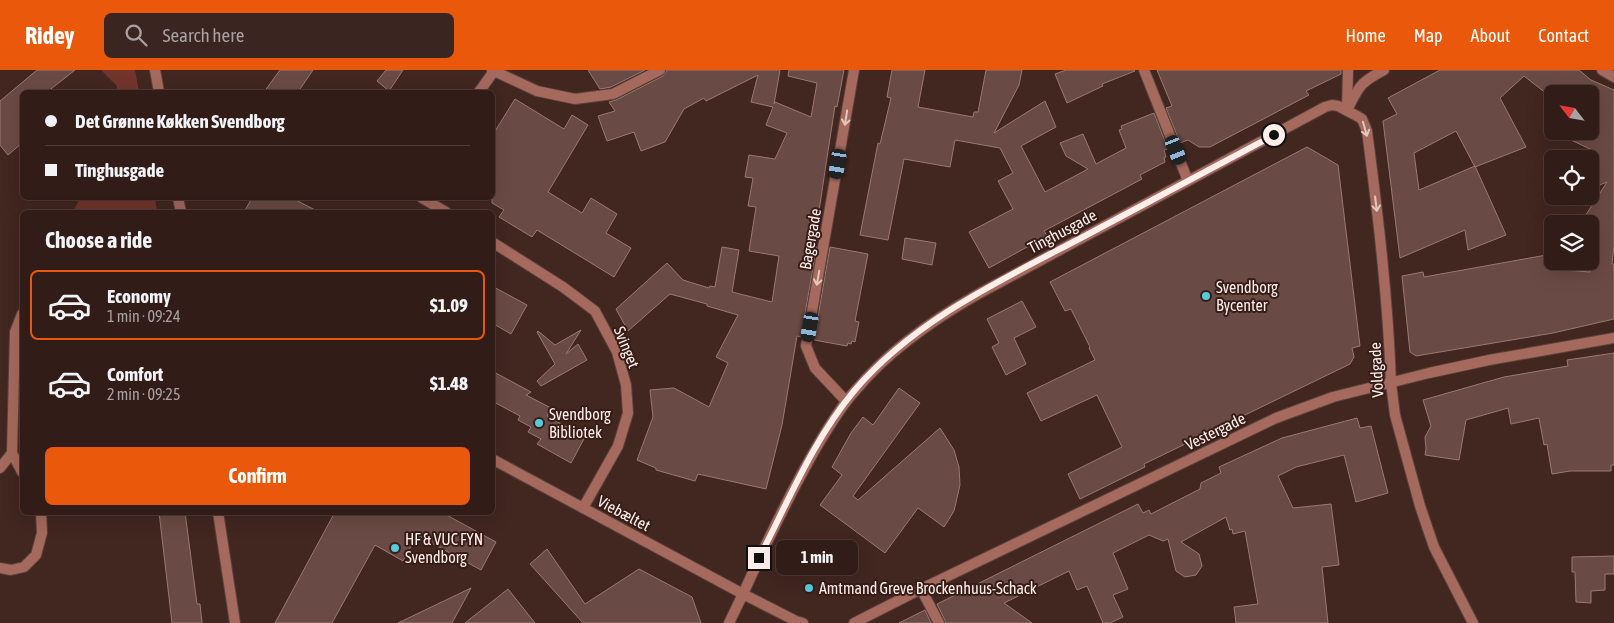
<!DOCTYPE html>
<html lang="en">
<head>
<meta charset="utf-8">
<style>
  body { margin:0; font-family:"Asap Condensed",sans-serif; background:#3a2521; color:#f1f3f6; height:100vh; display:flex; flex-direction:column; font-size:19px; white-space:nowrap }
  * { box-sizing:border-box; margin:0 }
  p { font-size:16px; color:#a8a1a2 }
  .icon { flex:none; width:28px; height:28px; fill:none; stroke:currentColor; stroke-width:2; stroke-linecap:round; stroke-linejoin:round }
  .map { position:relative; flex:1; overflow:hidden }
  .panel { position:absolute; left:20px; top:140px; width:475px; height:305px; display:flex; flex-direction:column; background:#321c18; border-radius:8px; box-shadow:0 5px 20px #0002,0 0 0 1px #4d3a37 }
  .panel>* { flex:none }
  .banner { position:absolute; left:20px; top:20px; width:475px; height:110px; border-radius:8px; box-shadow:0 5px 20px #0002,0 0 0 1px #4d3a37; display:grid; align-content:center; height:110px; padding:0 25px; background:#321c18 }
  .needle { width:32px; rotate:301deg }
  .tools { position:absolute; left:1544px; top:15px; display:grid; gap:10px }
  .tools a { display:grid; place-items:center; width:55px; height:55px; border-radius:8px; background:#321c18; box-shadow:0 5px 20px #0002,0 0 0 1px #4d3a37; font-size:25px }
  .end { position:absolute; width:22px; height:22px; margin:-11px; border:6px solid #feeeeb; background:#111; box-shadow:0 0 0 2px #111 }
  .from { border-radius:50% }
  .bubble { position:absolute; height:35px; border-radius:8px; background:#321c18; box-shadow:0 5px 20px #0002,0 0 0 1px #4d3a37; font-size:16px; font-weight:700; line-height:35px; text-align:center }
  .car { position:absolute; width:15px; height:30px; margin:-15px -8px; border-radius:6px; box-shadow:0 0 4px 1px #0007; background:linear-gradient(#222 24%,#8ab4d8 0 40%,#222 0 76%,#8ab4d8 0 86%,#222 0) }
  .banner b { display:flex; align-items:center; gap:18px; height:48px; font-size:19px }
  .banner b+b { border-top:1px solid #4d3a37 }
  .banner i { width:12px; height:12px; background:#f1f3f6 }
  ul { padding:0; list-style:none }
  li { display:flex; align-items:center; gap:15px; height:70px; margin:0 10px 8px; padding:0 15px; border:2px solid transparent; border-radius:8px }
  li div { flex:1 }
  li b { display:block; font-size:19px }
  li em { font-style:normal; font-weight:700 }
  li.current { border-color:#ea580c }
  li>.icon { width:45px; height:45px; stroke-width:1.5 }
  h2 { padding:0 25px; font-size:22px; line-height:60px }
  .button { display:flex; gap:10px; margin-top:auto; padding:10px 25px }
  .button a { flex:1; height:58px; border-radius:8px; background:#ea580c; color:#fff; font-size:20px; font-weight:700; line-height:58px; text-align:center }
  header { display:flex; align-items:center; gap:30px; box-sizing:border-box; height:70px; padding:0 25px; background:#ea580c; color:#fff }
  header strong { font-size:24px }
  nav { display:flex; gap:28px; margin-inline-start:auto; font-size:18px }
  .search { width:350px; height:45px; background:#3a2521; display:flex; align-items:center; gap:12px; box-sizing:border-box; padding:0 18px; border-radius:8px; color:#a8a1a2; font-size:19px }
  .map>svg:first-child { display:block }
  .green { fill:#72352b }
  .building { fill:#6a4a44; stroke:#9b7972 }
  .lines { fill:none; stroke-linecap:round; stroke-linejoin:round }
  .pedestrian-casing { stroke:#5c423c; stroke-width:12 }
  .minor-casing { stroke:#5c423c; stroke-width:12 }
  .tertiary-casing { stroke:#5c423c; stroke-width:12 }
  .pedestrian { stroke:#a5695d; stroke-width:10 }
  .minor { stroke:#a5695d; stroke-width:10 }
  .tertiary { stroke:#a5695d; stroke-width:10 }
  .oneway { stroke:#e3c6c0 }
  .route { stroke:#feeeeb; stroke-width:6 }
  .poi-dot { fill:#55cadf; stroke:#371c17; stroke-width:2 }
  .labels { text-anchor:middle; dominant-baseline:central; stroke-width:4; stroke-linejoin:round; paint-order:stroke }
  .street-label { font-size:16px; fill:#feeeeb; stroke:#371c17 }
  .poi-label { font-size:16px; fill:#feeeeb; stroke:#371c17; text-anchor:start }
</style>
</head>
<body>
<header>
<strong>Ridey</strong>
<div class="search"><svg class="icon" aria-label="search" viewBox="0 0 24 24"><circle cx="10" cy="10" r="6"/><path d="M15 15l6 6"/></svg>Search here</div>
<nav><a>Home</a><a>Map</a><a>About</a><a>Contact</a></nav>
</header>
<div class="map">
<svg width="1614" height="553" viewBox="0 0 1614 553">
  <rect width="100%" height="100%" fill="#422620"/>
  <path class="green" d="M101,0H135L139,22H116L117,16Z
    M80,128H155L157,142H73Z"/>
  <path class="building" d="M37,0H75L47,22H22V73L8,85L0,75V31Z
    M280,0H313L298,22H264Z
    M386,0H403L389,21L377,11Z
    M588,0H645L611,17L600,19Z
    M667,0H780L774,34L775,32L811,47L817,13L788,6L789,0H844L837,37L835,36L828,81L814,174L817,175L801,267L797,266L782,355L766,419L698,404L695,411L656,400V398L637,390L653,347L650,320L674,318L709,337L728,293L716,287L738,245L707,236V234L670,224L628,261L616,239L667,193L683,210L709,218L710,216L715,217L722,177L739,180L732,222L772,232L779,186L749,181L756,137L748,136L753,108L745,107L749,85L775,89L787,63L766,55L773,37L751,32L758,5L706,31L704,28L684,39L665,72L641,81L634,62L607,71L598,46L615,41L609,32L616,30L663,6Z
    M892,0H925L918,37L973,47L974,42H978L986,0H1022L1019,15L994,63L1045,31L1056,57L1021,76L1045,122L1088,99L1066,86L1060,73L1083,64L1096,94L1126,78L1119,60L1122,59L1121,56L1154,43L1168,79L1164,80L1166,87L1164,88L1165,92L1140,105L1142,109L1044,161L1047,166L989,198L969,162L1013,139L998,111L1013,103L1000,78L955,70L950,97L904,89L888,170L860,165L878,73L880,74L891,28L887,27Z
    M1066,0H1134L1135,1L1102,14L1103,16L1067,33L1055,4Z
    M1157,0H1341V4L1306,21L1309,25L1210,77H1199L1188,70L1180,73L1166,38L1172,36Z
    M1440,0H1579L1591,10L1614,20V176L1612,194H1614V249L1553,263L1416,286L1410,282L1402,206L1423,202L1424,207L1552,184V191H1560L1564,200L1590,202V154H1580L1607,112L1590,119V79L1552,61H1590V24H1547L1524,6L1500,28L1526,77L1475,97L1456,61L1414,83L1419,120L1475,96L1506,165L1468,180L1465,160L1400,188L1383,51L1397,44L1388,28Z
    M515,29L564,59L572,45L588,55L548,122L582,143L591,128L617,144L606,163L631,178L614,207L537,160L532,167L499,147L504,140L492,133V66Z
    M1307,77L1338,95L1360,276L1352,278L1354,287L1350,294L1144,394L1145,397L1080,429L1068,404L1122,377L1097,325L1041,351L1027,323L1095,290L1089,278L1090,277L1071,239L1065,241L1050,212Z
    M252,128H292L319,142H244Z
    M905,168L936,173L932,195L902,189Z
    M830,177L868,184L855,251L859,252L855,272L852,271L851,274L848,273L847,276L814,270Z
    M492,216L527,235L511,264L492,253Z
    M1022,231L1036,257L1014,268L1026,294L1006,305L992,277L999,273L987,249Z
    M581,260L566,284L578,274L587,290L541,316L537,311L555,294L537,262L538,261L555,275Z
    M1614,283V395H1611V401H1570L1552,404L1547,374L1544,375L1539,348L1511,354L1508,338L1466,350L1459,390L1425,385L1426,379L1425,367L1431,356L1423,330L1504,307L1568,296L1567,290Z
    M492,301L531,322L526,325L551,338L547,346L585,367L571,393L537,374L541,369L528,362L531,357L518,350L520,346L492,331Z
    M899,318L920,333L853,426L858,430L940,358L954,380L959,397L960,415L954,441L944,457L918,438L885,483L820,435L842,405L832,397L851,363L863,347L873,355Z
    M1357,348L1360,358L1371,356L1388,423L1356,432L1344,385L1296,397L1278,406L1293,438L1331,434L1339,495L1322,497L1328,553H1236L1234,537L1258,534L1245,461L1233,464L1232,459L1230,460L1226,447L1181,472L1199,484L1202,496L1196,505L1185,507L1176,501L1168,469L1163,471L1149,465L1113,483L1128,519L1113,525L1123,547L1110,553H1103L1087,516L1077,520L1069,501L1004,533L1032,553H946L937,534L1138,434L1143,443L1149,440L1151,444L1200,419L1201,413L1221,403L1219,397L1282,368Z
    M159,442H185L197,534H200L202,553H172Z
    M335,442H441L496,472L481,500L417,465L403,491L375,475L332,553H275Z
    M547,479L585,534L639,499L692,527L701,553H583L530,494Z
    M1614,486V504H1605V520L1591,521V533L1576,532L1575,502H1572V487Z
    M471,518L452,553H398Z
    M508,519L535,553H465Z
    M925,540L931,553H899Z"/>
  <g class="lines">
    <defs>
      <path id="pedestrian" d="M1602,0L1614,7
        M1347,40L1348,0"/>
      <path id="minor" d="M492,0L537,21L575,29L613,24L660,0
        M1144,0L1188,111
        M479,22L494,1
        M1347,40C1359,17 1359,13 1384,0
        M422,128L446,142
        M492,172L563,217L595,241L617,282L626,315L628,343L618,376L583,438
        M22,244L15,262L12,383L22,402
        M846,331L815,298L806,276L854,0
        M0,398L12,383
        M0,498L11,500L24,497L36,485L42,463L41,442
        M921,519L939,553
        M743,524C767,471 792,418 822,368C832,352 842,335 855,321C889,280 934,249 980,223L1325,37L1332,35L1338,36L1357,46L1362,49L1367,61C1378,145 1388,228 1391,313"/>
      <path id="tertiary" d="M155,0L159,22
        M178,128L181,142
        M1391,313L1395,345L1420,436L1434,477L1473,553
        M492,389L743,524L796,551L803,553
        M218,442L235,553
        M729,553L743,524
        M854,553L921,519L1276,348L1333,327L1429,303L1489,290L1614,268"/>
    </defs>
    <use href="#pedestrian" class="pedestrian-casing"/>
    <use href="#minor" class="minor-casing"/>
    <use href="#tertiary" class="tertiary-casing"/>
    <use href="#pedestrian" class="pedestrian"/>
    <use href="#minor" class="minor"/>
    <use href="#tertiary" class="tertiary"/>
  </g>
  <defs><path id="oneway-shaft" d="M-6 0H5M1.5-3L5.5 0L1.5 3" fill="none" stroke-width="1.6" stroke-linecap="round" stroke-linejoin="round" transform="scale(1.25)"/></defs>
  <g class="oneway">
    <use href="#oneway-shaft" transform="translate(846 48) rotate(99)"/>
    <use href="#oneway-shaft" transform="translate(1365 59) rotate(74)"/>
    <use href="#oneway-shaft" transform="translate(1376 134) rotate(83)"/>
    <use href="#oneway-shaft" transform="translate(818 208) rotate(100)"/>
  </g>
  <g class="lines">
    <path class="route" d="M759,488C788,432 813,370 854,321C913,251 1001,210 1081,168C1145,134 1209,99 1274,65"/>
  </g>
  <g class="poi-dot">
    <circle cx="1206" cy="226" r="5"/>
    <circle cx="539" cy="353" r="5"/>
    <circle cx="395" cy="478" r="5"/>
    <circle cx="809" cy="518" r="5"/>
  </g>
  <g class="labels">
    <g class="street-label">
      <text transform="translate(1062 161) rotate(-28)">Tinghusgade</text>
      <text transform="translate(810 169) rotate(-80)">Bagergade</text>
      <text transform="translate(627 277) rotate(68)">Svinget</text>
      <text transform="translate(1376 300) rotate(-93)">Voldgade</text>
      <text transform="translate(1215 361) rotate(-26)">Vestergade</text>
      <text transform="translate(624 443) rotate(28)">Viebæltet</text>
    </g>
    <g class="poi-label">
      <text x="1216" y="217">Svendborg<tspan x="1216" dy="18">Bycenter</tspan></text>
      <text x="549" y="344">Svendborg<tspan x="549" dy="18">Bibliotek</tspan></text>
      <text x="405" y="469">HF &amp; VUC FYN<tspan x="405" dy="18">Svendborg</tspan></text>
      <text x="819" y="518">Amtmand Greve Brockenhuus-Schack</text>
    </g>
  </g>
</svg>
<div class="tools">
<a><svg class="needle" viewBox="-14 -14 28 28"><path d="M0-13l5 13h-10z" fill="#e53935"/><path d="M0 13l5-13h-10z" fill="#a8a1a2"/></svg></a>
<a><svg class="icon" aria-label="locate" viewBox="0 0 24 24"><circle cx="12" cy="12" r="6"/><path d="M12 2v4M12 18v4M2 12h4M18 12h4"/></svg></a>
<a><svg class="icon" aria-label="layers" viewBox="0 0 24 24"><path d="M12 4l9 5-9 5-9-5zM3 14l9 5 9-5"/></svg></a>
</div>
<i class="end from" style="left:1274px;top:65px"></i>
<i class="end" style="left:759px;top:488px"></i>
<div class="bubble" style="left:776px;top:470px;width:82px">1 min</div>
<i class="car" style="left:1176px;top:80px;rotate:158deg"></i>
<i class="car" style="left:838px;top:94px;rotate:190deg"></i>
<i class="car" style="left:810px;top:257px;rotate:190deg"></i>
<div class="banner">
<b><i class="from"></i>Det Grønne Køkken Svendborg</b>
<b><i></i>Tinghusgade</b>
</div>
<section class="panel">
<h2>Choose a ride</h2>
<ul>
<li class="current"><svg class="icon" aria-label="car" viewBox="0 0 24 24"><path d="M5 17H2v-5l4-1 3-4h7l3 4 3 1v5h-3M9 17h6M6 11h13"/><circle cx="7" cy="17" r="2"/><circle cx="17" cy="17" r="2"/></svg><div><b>Economy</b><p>1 min · 09:24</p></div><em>$1.09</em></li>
<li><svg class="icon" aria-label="car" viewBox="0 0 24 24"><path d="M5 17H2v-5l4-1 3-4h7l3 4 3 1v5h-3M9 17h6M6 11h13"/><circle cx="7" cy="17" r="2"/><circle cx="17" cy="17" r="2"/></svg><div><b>Comfort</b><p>2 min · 09:25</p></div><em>$1.48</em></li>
</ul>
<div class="button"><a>Confirm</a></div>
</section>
</div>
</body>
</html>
